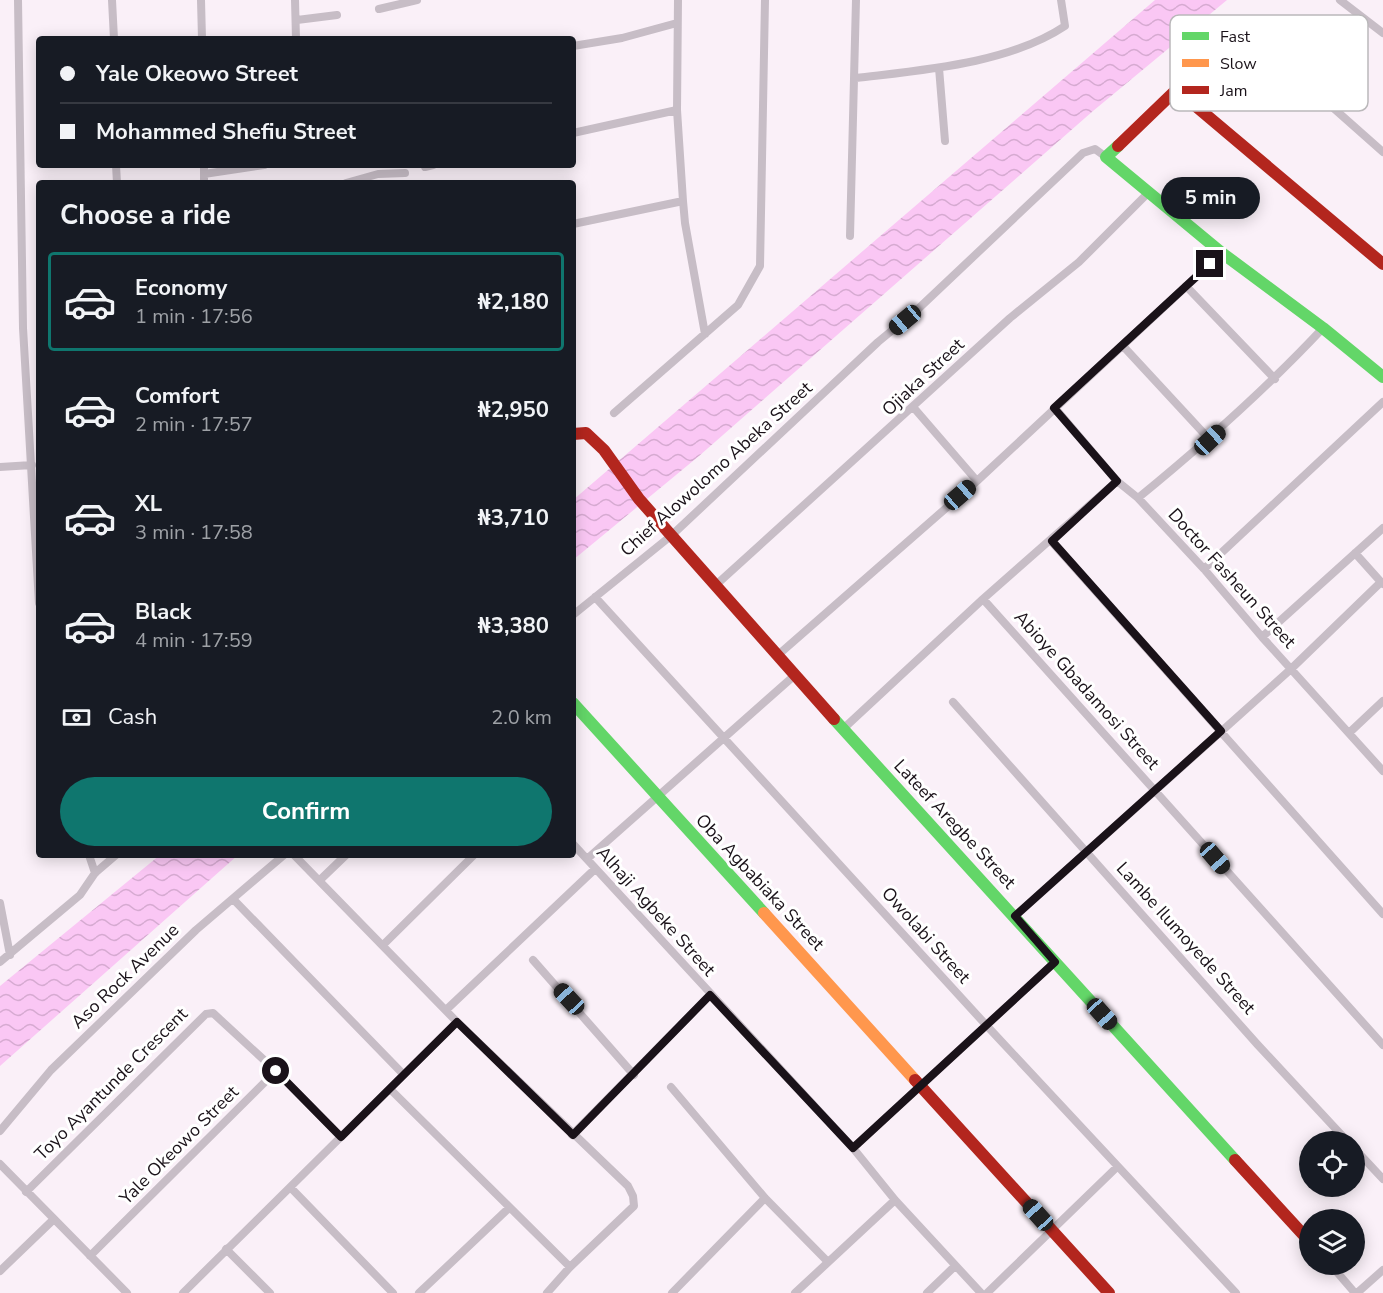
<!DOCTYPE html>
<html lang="en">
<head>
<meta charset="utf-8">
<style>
  body { margin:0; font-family:"Nunito Sans",sans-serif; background:#20242c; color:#f1f3f6; height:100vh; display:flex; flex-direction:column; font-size:22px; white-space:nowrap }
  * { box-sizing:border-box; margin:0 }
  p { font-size:20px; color:#9ea1a6 }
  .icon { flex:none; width:33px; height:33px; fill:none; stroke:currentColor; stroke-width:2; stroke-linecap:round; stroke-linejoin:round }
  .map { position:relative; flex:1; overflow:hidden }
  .panel { position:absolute; left:36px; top:180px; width:540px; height:678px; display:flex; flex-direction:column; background:#171b24; border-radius:6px; box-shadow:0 3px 15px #0003 }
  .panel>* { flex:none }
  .top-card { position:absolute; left:36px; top:36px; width:540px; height:132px; border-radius:6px; box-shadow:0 3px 15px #0003; display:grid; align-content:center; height:132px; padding:0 24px; background:#171b24 }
  .fabs { position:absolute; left:1299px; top:1131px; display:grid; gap:12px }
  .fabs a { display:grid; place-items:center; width:66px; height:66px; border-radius:50%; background:#171b24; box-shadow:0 3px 15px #0003; font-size:30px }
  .end { position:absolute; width:27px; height:27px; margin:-14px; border:8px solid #1a1219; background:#fff; box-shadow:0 0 0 3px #fff }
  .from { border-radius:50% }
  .bubble { position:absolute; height:42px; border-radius:21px; background:#171b24; box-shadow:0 3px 15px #0003; font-size:20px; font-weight:700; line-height:42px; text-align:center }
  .car { position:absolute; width:18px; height:36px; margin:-18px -9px; border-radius:8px; box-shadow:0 0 4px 2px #0007; background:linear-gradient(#222 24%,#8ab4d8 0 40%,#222 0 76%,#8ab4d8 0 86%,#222 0) }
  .top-card b { display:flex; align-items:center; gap:21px; height:57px; font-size:22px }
  .top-card b+b { border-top:2px solid #363941 }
  .top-card i { width:15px; height:15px; background:#f1f3f6 }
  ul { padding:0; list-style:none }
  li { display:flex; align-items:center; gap:18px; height:99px; margin:0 12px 9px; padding:0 12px; border:3px solid transparent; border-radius:6px }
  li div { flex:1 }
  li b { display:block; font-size:22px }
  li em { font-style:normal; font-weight:700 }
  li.active { border-color:#0f766e }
  li>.icon { width:54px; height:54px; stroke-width:1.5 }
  h2 { padding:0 24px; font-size:27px; line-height:72px }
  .pay { display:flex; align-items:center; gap:15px; height:66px; padding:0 24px; font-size:22px }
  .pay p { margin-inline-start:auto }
  .button { display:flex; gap:12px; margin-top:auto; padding:12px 24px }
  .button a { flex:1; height:69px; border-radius:36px; background:#0f766e; color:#fff; font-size:24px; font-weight:700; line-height:69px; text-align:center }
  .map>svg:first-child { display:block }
  .water { fill:url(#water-waves) }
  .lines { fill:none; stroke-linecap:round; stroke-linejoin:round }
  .street { stroke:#c7bdc6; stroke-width:8 }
  .fast { stroke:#63d668; stroke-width:12 }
  .slow { stroke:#ff974d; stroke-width:12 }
  .jam { stroke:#b3261e; stroke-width:12 }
  .route { stroke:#1a1219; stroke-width:8 }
  .labels { text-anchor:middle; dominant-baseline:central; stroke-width:6; stroke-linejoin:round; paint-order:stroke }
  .street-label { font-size:18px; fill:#1a1219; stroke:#fff }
  .key { fill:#fff; stroke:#bab8ba; stroke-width:1.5 }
  .key-label { font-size:16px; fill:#1a1219 }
</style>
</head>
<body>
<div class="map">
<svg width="1383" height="1293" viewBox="0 0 1383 1293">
  <defs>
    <pattern id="water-waves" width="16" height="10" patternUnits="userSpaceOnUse" patternTransform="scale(1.5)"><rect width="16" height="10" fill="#fac7f4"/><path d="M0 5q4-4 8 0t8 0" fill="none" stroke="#d6aad1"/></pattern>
  </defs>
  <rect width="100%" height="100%" fill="#faf0f8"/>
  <path class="water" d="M1155,0H1227L1093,111L699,456L573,560V500Z
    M160,855H238L0,1066V986Z"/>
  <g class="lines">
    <path class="street" d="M18,0L23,328L39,603
      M112,0L114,39
      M201,0L202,39
      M295,0L296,39
      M1340,0L1383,33
      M379,9L417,0
      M297,20L337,15
      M1243,28L1383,152
      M573,46L622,38L677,23
      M939,68L945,141
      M856,78C922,70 1008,64 1065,26L1061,0
      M573,133L677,110
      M116,165L117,183
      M204,165V183
      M425,167L433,165
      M204,174L264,165
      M346,183L378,174L405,173
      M683,201L685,223L705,334
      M573,224L683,201L677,110L678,0
      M850,236L856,0
      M1186,286L1275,379
      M1123,346L1210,440
      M914,408L977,481
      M1055,408L1117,481L1138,498L1204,569L1262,637L1383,771
      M614,413L738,305L760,266L765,0
      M0,467L32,465
      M1138,498C1204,444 1265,390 1323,328
      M1051,541L1383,914
      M1355,553L1381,582
      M1204,569L1383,402
      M717,584L1010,318L1079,262L1149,192
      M595,597L987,1026L1236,1293
      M983,599L1383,1045
      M573,615L672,535L878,342L918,309L1083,153L1095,149L1106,157
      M1262,637L1383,528
      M778,655L977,481L1222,253
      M953,702L1257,1044L1348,1142
      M843,729L983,599L1117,481
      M1349,733L1383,701
      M573,844L853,1148L895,1200L981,1293
      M89,855L95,873
      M294,855L457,1022L628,1186L633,1196L634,1206L570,1267L547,1293
      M587,859L795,675
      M320,880L346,855
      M234,900L403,1074
      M0,903L10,955
      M1015,916L1291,669L1381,582L1383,584
      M384,944L474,855
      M533,960L634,1075
      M0,962L80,895L95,873L116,855
      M446,1010L595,869
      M671,1087L765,1198L828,1262
      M390,1089L570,1267
      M0,1131L51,1070L196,930L284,855
      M572,1135L710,995
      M853,1148L1055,962
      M1354,1148L1383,1179
      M0,1164L127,1293
      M291,1188L393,1293
      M26,1192L206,1014L213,1013L276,1071
      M226,1249L270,1293
      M90,1256L276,1071L341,1137
      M1330,1264L1355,1293
      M0,1271L54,1219
      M183,1293L457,1022
      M419,1293L509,1208
      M672,1293L765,1198
      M795,1293L895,1200
      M927,1293L955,1266
      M987,1293L1117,1167
      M1357,1293L1383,1270"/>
    <path class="fast" d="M1118,146L1106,157L1222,253L1323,328L1383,377
      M573,703L764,913
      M834,719L1235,1160"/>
    <path class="slow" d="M764,913L915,1080"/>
    <path class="jam" d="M1118,146L1173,93L1179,92L1383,264
      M573,434L586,433L604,450L639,499L834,719
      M915,1080L1109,1293
      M1235,1160L1310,1242"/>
  </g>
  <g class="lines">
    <path class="route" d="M276,1071L341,1137L457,1022L573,1135L710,995L853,1148L1055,962L1015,916L1221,731L1052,541L1117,481L1054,408L1210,264"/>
  </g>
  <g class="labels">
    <g class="street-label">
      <text transform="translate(923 377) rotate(-43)">Ojiaka Street</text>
      <text transform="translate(716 469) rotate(-42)">Chief Alowolomo Abeka Street</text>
      <text transform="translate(1232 578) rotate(48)">Doctor Fasheun Street</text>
      <text transform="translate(1087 690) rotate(48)">Abioye Gbadamosi Street</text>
      <text transform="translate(955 824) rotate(47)">Lateef Aregbe Street</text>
      <text transform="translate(760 882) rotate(47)">Oba Agbabiaka Street</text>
      <text transform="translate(656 911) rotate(48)">Alhaji Agbeke Street</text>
      <text transform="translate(926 935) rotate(48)">Owolabi Street</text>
      <text transform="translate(1186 938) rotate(48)">Lambe Ilumoyede Street</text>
      <text transform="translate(125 976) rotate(-44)">Aso Rock Avenue</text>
      <text transform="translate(111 1084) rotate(-45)">Toyo Ayantunde Crescent</text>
      <text transform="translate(179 1145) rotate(-45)">Yale Okeowo Street</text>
    </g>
  </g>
  <rect x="1170" y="15" width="198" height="96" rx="9" class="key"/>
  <rect x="1182" y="32" width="27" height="8" fill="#63d668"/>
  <rect x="1182" y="59" width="27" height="8" fill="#ff974d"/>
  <rect x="1182" y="86" width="27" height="8" fill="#b3261e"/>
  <g class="key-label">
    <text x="1220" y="42">Fast</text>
    <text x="1220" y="69">Slow</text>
    <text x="1220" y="96">Jam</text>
  </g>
</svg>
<div class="fabs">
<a><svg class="icon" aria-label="locate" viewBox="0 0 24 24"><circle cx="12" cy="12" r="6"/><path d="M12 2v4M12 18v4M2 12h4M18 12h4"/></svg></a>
<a><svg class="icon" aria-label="layers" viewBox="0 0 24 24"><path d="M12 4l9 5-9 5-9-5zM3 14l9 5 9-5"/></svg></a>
</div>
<i class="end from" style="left:276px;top:1071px"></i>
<i class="end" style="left:1210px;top:264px"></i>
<div class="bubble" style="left:1161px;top:177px;width:99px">5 min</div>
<i class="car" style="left:905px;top:320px;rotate:230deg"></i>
<i class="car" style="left:1210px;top:440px;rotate:47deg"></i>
<i class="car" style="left:960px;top:495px;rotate:49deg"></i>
<i class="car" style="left:1215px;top:858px;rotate:139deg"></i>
<i class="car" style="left:569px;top:999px;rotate:317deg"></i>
<i class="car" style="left:1102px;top:1014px;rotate:138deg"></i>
<i class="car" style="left:1038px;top:1215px;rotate:318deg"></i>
<div class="top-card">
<b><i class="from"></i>Yale Okeowo Street</b>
<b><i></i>Mohammed Shefiu Street</b>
</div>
<section class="panel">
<h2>Choose a ride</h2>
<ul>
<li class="active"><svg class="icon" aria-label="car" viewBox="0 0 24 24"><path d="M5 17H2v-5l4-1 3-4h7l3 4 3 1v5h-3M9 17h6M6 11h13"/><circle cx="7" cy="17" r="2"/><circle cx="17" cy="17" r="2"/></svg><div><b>Economy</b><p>1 min · 17:56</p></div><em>₦2,180</em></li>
<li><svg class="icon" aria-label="car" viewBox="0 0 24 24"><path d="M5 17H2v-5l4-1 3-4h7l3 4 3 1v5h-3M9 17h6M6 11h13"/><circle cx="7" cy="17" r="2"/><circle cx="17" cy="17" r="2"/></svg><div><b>Comfort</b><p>2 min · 17:57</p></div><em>₦2,950</em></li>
<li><svg class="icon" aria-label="car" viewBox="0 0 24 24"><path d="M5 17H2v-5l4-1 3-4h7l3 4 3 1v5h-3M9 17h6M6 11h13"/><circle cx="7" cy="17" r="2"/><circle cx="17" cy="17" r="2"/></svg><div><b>XL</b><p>3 min · 17:58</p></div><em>₦3,710</em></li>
<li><svg class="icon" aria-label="car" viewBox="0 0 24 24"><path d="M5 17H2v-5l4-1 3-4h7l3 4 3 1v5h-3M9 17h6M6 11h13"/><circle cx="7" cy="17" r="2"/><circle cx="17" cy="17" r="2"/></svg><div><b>Black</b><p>4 min · 17:59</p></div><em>₦3,380</em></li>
</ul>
<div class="pay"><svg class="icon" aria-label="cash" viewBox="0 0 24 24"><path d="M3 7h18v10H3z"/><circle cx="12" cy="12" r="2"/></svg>Cash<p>2.0 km</p></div>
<div class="button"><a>Confirm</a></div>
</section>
</div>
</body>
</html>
